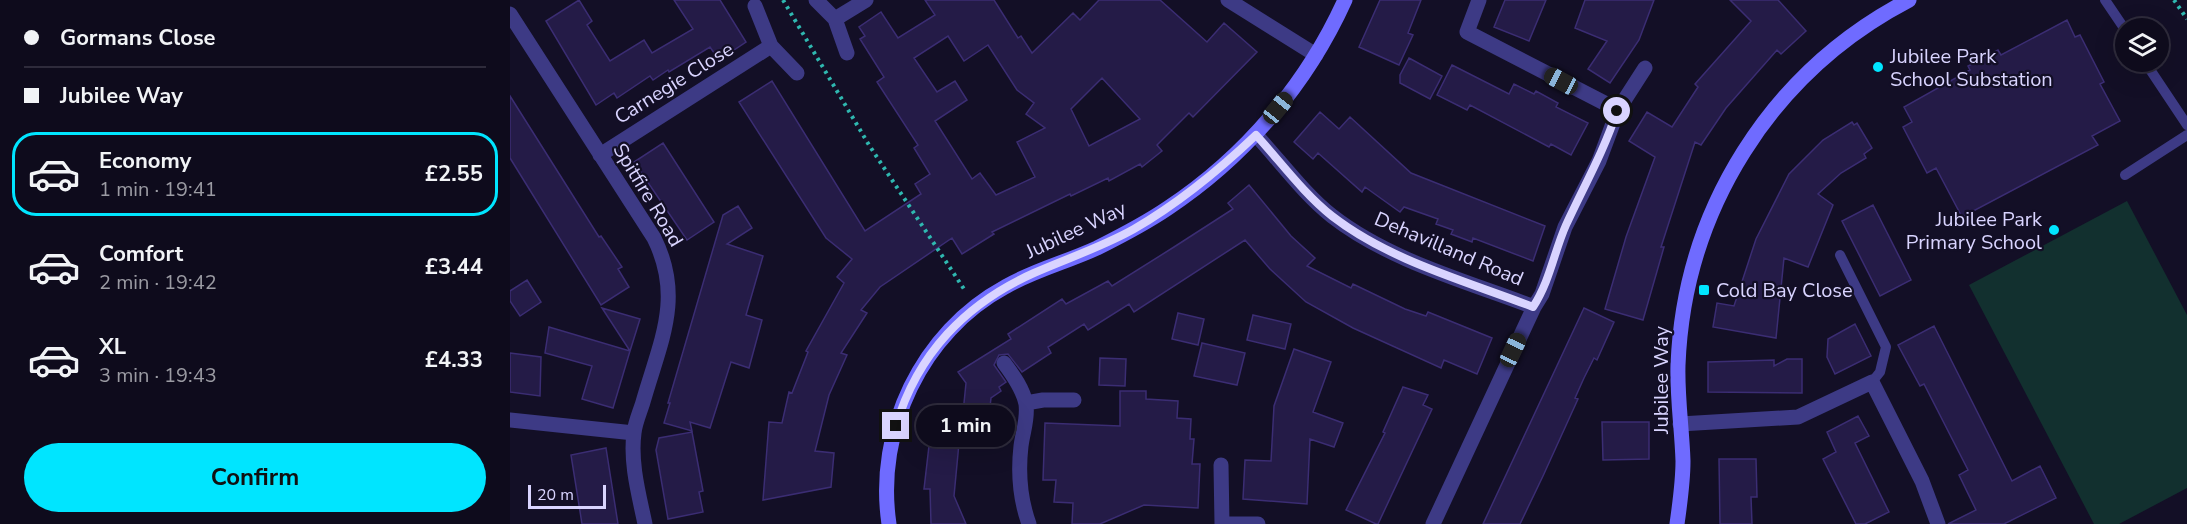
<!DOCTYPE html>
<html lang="en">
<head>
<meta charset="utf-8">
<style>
  body { margin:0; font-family:"Nunito Sans",sans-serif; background:#1c1929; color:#f1f3f6; height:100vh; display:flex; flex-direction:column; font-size:22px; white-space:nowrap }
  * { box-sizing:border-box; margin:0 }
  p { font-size:20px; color:#9b9ba3 }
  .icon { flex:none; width:33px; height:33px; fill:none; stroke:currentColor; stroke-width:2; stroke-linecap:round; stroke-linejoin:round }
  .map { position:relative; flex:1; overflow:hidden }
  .drawer { display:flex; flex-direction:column; background:#0e0b1c; width:510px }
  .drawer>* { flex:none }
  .guide { display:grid; align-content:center; height:132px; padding:0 24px; background:#0e0b1c }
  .controls { position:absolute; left:1605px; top:18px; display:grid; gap:12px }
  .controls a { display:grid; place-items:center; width:54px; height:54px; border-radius:50%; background:#0e0b1c; box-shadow:0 6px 24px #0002,0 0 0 2px #2e2b3b; font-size:30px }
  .scale { position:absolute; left:18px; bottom:15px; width:78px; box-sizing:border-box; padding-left:6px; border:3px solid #d9d4ff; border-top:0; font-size:16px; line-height:21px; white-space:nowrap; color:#d9d4ff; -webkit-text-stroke:4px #130f26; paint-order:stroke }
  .end { position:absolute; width:27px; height:27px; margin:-14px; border:8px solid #d9d4ff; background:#111; box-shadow:0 0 0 3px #111 }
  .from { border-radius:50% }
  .bubble { position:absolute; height:42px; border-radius:21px; background:#0e0b1c; box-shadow:0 6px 24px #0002,0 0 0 2px #2e2b3b; font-size:20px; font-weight:700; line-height:42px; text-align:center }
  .car { position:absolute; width:18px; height:36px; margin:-18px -9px; border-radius:8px; box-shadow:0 0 4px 2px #0007; background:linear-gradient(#222 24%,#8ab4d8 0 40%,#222 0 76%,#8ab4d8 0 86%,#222 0) }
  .guide b { display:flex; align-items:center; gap:21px; height:57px; font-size:22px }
  .guide b+b { border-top:2px solid #2e2b3b }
  .guide i { width:15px; height:15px; background:#f1f3f6 }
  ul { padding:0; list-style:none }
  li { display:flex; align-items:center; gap:18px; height:84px; margin:0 12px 9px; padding:0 12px; border:3px solid transparent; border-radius:24px }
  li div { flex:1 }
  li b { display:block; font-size:22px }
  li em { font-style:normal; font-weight:700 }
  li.active { border-color:#00e5ff }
  li>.icon { width:54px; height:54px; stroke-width:1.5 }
  .cta { display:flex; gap:12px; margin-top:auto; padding:12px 24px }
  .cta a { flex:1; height:69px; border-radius:36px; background:#00e5ff; color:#111; font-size:24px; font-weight:700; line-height:69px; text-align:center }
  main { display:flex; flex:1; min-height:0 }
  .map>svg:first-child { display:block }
  .green { fill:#12302f }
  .building { fill:#241b47; stroke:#3b2d73; stroke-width:1.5; fill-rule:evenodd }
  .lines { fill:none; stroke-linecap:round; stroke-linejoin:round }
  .path { stroke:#2fb8b0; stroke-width:4; stroke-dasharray:3 4.5; stroke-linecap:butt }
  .lane { stroke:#3d3a85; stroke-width:10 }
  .street { stroke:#3d3a85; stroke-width:15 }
  .secondary { stroke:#6f6bff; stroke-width:15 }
  .route { stroke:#d9d4ff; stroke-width:8 }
  .poi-dot { fill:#00e5ff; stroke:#130f26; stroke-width:2 }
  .labels { text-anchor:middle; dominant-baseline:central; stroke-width:4.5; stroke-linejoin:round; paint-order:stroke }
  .poi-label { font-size:20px; fill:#d9d4ff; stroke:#130f26; text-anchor:start }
  .street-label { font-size:20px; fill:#d9d4ff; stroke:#130f26 }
</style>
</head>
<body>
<main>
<section class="drawer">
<div class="guide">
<b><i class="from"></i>Gormans Close</b>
<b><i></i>Jubilee Way</b>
</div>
<ul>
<li class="active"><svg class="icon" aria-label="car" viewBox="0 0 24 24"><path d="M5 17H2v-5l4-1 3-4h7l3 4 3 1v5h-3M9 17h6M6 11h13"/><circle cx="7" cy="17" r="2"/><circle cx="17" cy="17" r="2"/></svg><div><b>Economy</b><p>1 min · 19:41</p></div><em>£2.55</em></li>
<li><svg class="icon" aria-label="car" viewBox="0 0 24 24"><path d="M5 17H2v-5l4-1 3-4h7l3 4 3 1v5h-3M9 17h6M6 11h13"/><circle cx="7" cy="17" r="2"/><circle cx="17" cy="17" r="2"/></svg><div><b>Comfort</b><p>2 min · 19:42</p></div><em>£3.44</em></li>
<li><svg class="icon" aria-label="car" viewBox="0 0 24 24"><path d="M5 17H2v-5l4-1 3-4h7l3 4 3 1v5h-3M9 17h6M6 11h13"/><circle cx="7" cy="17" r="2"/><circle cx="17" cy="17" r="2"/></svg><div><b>XL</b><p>3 min · 19:43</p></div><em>£4.33</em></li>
</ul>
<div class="cta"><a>Confirm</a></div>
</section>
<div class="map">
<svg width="1677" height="524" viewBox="0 0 1677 524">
  <rect width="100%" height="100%" fill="#130f26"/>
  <path class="green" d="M1617,201L1677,315V488L1609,524H1584L1459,285Z"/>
  <path class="building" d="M69,0L82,21L77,25L100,61L134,40L142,53L183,29L164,0H210L236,42L209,60L200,47L159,72L158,70L143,80L140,76L107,98L104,93L86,105L36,21Z
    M415,0H484L508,38L511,36L522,53L563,13L570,20L589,0H650L697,42L714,23L747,52L683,117L679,113L647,145L652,151L632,167L630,164L599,181L598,178L561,196L560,194L482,232L484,234L452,254L442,238L370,287L351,310L357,313L331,353L337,355L319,395L305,451L324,453L321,487L253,500L259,422L272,423L279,392L282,393L298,352L296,351L334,283L327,277L342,259L316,238L229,102L262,81L355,231L411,194L405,184L420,174L404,148L408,145L367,82L374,77L350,39L355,36L349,27L371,12L388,38L425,15ZM438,36L454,61L478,45L507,90L524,103L516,114L535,128L507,142L525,177L486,195L470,173L462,179L425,121L457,100L445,81L427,92L404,58ZM592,78L630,119L579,146L561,109Z
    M870,0H911L898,33L903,35L889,65L849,47Z
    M995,0H1036L1019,41L984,27Z
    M1075,0H1144L1129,40L1100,83L1078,69L1097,41L1065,28Z
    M1220,0H1268L1296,31L1271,54L1267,50L1216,108L1191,145L1185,142L1151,247H1154L1133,320L1095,309L1116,237L1145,157L1119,141L1137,112L1162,127L1188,87L1185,84L1241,21Z
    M1557,20L1565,37L1570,35L1594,82L1590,84L1610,121L1582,136L1588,145L1452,217L1426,168L1417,173L1393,127L1402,122L1394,107L1460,70L1458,66L1488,50L1491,55Z
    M899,58L932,76L920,99L890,83V75Z
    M942,65L999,94L1004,84L1024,94L1026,91L1048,103L1046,107L1078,123L1061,155L1041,144L1039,147L960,105L957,110L927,95Z
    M0,96L89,237L91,236L112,267L108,269L119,287L91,305L0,158Z
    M810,112L829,129L840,117L901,173L1035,226L1023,261L963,238L962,242L941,234L943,230L926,224L928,219L894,207L890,212L855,187L852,192L808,153L803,159L784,142Z
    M1342,122L1344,125L1347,123L1362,148L1354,154L1356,158L1331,173L1308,194L1323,205L1298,267L1274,258L1266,338L1203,327L1207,303L1224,306L1246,239L1279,174L1313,140Z
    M153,143L204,222L177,240L124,162Z
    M739,185L781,236L805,258L797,266L841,288L843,284L895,309L916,316L918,312L982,338L967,374L934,360L931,368L843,328L796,302L760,269L735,240L624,312L619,304L578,330L574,324L538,347L541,353L512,372L498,354L489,355L484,365L496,382L489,387L491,391L481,398L478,425L452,423L456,383L448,372L501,339L498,334L552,299L556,304L598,281L602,286L664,247L723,209L718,203Z
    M1363,205L1401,280L1370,296L1332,221Z
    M228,206L242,228L217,244L253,256L236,315L252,320L239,368L221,362L200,428L180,422L182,431L154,423L160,403H158L213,215Z
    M17,280L31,302L10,316L0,301V291Z
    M92,308L130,319L120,351Z
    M1074,308L1104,322L1087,360L1084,358L1074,378L1065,398L1068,399L1033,476L1010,524H973Z
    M668,313L694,319L688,345L662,339Z
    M743,315L781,324L775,349L737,340Z
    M1345,324L1361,356L1325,374L1317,357L1318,339Z
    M1424,326L1502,481L1530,466L1546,498L1494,524H1438L1466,510L1449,475L1458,470L1414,384L1410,386L1388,345Z
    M39,327L120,351L103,408L72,399L82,366L35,353Z
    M692,343L735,353L727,385L684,376Z
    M784,349L821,362L803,412L833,423L824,447L800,439L797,504L733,499L735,460L761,461L764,406Z
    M0,353L31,357L30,396L0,392Z
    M590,358L616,359L615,386L589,385Z
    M1277,359H1292V393L1198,392V362L1264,360V366Z
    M893,387L918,395L913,405L922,409L868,524H866L836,510L875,433L873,432Z
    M610,391H636V399L668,401L667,418L681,419L680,439H684L682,464H690L688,508L634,505L590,524H562L563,503L544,502L546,480H533L535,423L610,426Z
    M1348,416L1359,436L1345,443L1379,512L1355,524H1346L1313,459L1326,452L1317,432Z
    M422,420L451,422L444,496L456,524H421L420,489H414Z
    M1092,422H1139V459L1093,460Z
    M182,432L193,491L189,492L193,512L158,519L146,450L149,438Z
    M96,448L108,524H72L61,455Z
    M1209,459H1246L1247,497H1241L1242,524H1210Z"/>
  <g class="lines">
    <path class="path" d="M273,0L359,145L454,289
      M1664,0L1677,19"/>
    <path class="lane" d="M1595,0L1616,31
      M1635,62L1677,125
      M1615,175L1677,135
      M1330,255L1376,347L1370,372L1362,382"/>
    <path class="street" d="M306,0L325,19L337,53
      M718,0L806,55
      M969,0L957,32L1108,110
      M0,14L144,238C174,298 150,342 133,402C130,412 125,423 124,433C120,463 129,495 135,524
      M325,19L356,0
      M261,46L287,73
      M746,135C770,161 795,195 822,216C880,261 956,281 1024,307L923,524
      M90,155L261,46L245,6
      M1024,307L1032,294L1055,227L1089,161L1108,110L1135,68
      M494,363C503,375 513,389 516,404C518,419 513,431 511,446C508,472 510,499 519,524
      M516,403L533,400H564
      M0,420L124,433
      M1170,424L1288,417L1362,382L1412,481L1428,524
      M711,465L712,524
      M717,524H748"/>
    <path class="secondary" d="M379,524C365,430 412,332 495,287C524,270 557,262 587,248C611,236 636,223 658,208C735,157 797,84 835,0
      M1167,524C1170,503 1173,482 1173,461C1172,429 1167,397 1168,365C1174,210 1261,72 1399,0"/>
  </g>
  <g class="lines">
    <path class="route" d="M386,426C407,354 456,303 524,273C558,258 592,247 624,229C669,203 708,171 746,135C770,161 794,194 822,216C880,261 956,281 1023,307C1040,281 1044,252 1056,225C1074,186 1094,151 1107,111"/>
  </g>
  <g class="poi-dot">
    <circle cx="1368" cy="67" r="6"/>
    <circle cx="1544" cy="230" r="6"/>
    <rect x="1188" y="284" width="12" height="12" rx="3"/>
  </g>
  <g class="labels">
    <g class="poi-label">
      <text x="1380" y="56">Jubilee Park<tspan x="1380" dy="23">School Substation</tspan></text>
      <text x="1532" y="219" text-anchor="end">Jubilee Park<tspan x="1532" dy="23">Primary School</tspan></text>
      <text x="1206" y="290">Cold Bay Close</text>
    </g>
    <g class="street-label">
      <text transform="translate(164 83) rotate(-32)">Carnegie Close</text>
      <text transform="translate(138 195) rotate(59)">Spitfire Road</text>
      <text transform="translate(566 230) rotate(-25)">Jubilee Way</text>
      <text transform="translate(939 249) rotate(23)">Dehavilland Road</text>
      <text transform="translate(1151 380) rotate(-90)">Jubilee Way</text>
    </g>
  </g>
</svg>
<div class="controls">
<a><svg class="icon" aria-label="layers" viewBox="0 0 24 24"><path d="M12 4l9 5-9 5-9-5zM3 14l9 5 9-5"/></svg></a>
</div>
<div class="scale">20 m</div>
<i class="end from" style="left:1107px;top:111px"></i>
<i class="end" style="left:386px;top:426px"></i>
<div class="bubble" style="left:406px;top:405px;width:99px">1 min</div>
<i class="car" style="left:1051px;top:81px;rotate:298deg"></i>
<i class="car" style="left:768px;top:108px;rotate:39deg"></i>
<i class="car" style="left:1003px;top:350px;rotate:25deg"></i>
</div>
</main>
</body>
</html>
